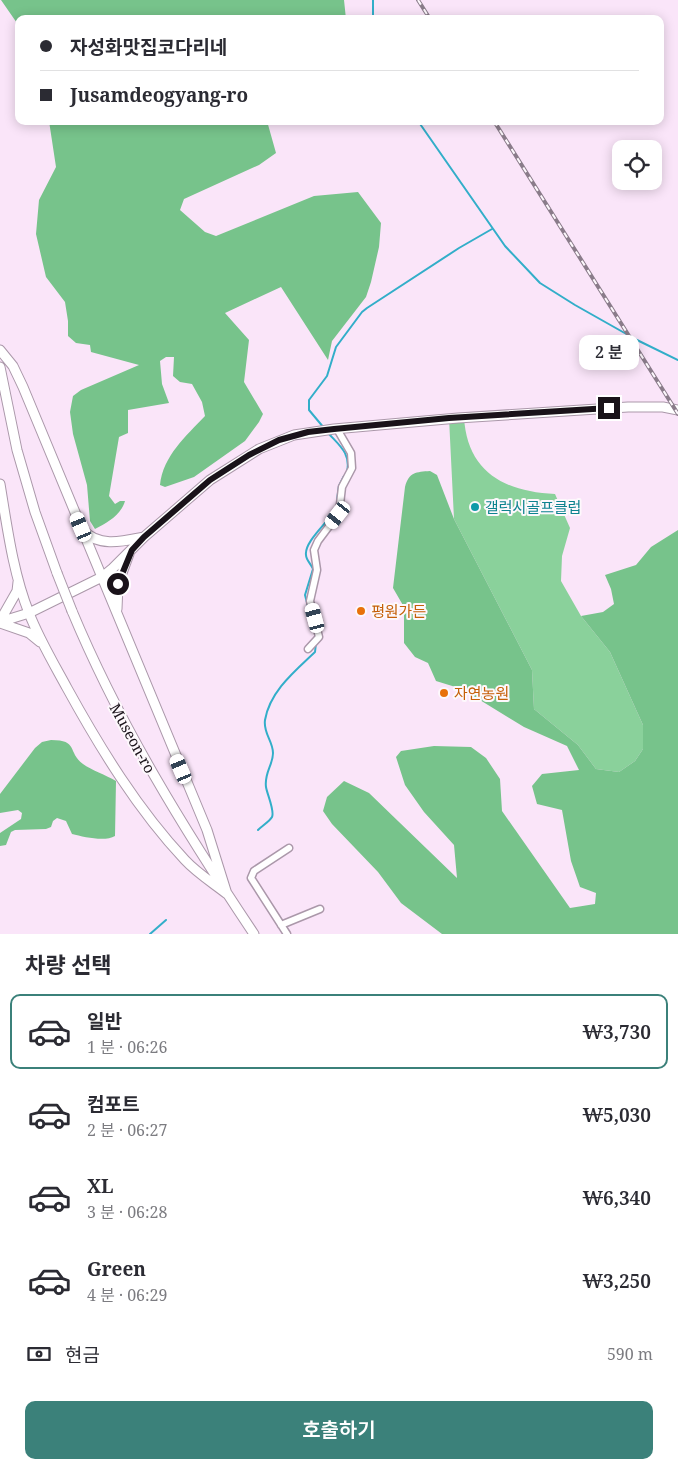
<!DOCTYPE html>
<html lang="ko">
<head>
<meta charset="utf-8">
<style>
  body { margin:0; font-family:"Noto Serif","Noto Sans KR",serif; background:#f7f7f7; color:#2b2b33; height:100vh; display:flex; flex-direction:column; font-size:19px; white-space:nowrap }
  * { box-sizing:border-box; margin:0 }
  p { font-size:16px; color:#7c7c81 }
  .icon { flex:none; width:28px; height:28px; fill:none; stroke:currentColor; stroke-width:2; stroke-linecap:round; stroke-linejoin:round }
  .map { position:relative; height:934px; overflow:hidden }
  .details { display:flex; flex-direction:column; background:#fff; flex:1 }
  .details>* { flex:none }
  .top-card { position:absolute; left:15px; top:15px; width:649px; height:110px; border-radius:10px; box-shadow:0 2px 12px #0003; display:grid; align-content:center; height:110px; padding:0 25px; background:#fff }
  .controls { position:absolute; left:612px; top:140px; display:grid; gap:10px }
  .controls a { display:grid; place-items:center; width:50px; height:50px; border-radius:10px; background:#fff; box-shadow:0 2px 12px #0003; font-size:25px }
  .end { position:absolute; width:22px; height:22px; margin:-11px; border:6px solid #191219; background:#fff; box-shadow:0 0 0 2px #fff }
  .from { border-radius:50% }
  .bubble { position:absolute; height:35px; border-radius:10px; background:#fff; box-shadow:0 2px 12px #0003; font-size:16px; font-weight:600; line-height:35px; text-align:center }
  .car { position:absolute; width:15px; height:30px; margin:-15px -8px; border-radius:6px; box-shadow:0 0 4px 1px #0007; background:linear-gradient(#fff 24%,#345 0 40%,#fff 0 76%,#345 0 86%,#fff 0) }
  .top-card b { display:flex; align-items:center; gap:18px; height:48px; font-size:19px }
  .top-card b+b { border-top:1px solid #e1e1e2 }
  .top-card i { width:12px; height:12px; background:#2b2b33 }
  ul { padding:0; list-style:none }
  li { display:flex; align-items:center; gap:15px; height:75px; margin:0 10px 8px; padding:0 15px; border:2px solid transparent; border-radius:10px }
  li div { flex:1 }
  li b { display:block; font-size:19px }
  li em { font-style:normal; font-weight:600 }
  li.active { border-color:#3b817a }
  li>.icon { width:45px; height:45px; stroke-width:1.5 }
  h2 { padding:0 25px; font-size:22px; line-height:60px }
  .pay { display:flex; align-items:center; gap:12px; height:55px; padding:0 25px; font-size:19px }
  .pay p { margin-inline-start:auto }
  .primary-button { display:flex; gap:10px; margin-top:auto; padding:10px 25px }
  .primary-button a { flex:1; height:58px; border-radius:10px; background:#3b817a; color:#fff; font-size:20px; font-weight:600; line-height:58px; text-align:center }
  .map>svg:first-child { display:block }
  .green { fill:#8ad19b }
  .forest { fill:#77c38b }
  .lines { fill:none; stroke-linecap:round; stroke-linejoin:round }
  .stream { stroke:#32aec9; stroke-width:2 }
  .street-casing { stroke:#ab98aa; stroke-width:9 }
  .secondary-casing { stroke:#ab98aa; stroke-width:11 }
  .street { stroke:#fff; stroke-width:6 }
  .secondary { stroke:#fff; stroke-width:9 }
  .rail-casing { stroke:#8a7c8a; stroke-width:4 }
  .rail { stroke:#fdf8fc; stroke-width:2; stroke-dasharray:5.5; stroke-linecap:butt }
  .secondary-bridge-casing { stroke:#ab98aa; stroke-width:11; stroke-linecap:butt }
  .secondary-bridge { stroke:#fff; stroke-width:9 }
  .route { stroke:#191219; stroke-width:6 }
  .culture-dot { fill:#0f9aa8; stroke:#fdf8fc; stroke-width:2 }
  .food-dot { fill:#e8710a; stroke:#fdf8fc; stroke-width:2 }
  .labels { text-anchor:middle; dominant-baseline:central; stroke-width:4; stroke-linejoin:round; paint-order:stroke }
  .culture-label { font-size:15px; fill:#0d838f; stroke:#fdf8fc; text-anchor:start }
  .food-label { font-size:15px; fill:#c56008; stroke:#fdf8fc; text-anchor:start }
  .street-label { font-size:15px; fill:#191219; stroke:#fdf8fc }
</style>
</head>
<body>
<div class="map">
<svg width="678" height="934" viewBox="0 0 678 934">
  <rect width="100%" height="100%" fill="#fae5f9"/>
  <path class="green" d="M464,417C467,472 505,492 555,494L570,528L562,556L561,581L581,616L610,652L643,725V749L635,761L619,772L596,769L578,745L534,709L532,670L454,519L449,418Z"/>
  <path class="forest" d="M1,0H344L346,19H19V26Z
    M49,121H267L276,153L259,165L184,199L180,210L205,232L216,236L314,196L358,192L381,223L379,247L371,282L366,297L332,341L328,360L281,287L225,313L249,340L244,382L263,414L259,422L245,441L194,477L165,487L160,485C163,456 186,436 205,416L202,402L192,384L180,382L173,376L174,357H166L160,361L162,384L169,403L128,410V433L119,437L109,496L115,504L120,501H125C121,515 107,523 95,529L90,521L87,485L73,434L70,412L73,396L81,390L139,365L91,352L90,345L76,343L68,336V321L65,302L46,277L36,234L39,200L56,167Z
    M430,471L437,475L454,519L532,670L534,709L578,745L596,769L619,772L635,761L643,749V725L610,652L581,616L603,612L614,604L611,589L605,575L636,565L651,547L678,530V934H442L401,903L378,872L332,824L323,811L327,797L344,781L369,793L457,878L454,845L424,812L405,785L396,757L401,751L434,746L471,747L486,758L500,779L502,811L570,908L595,904L596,893L580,887L571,861L562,810L537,804L532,786L542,774L579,770L567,746L524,727L462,689L436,681L428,663L415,657L404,643V607L393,588L405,487C409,472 416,472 430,471Z
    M51,740C79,740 67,752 83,764C91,770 106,775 116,781L115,836C105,842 84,837 72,834L66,821L57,818L53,821L51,827L46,829L15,830L11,832L6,845L0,846V833L21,819L22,813L18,810L0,813V794L35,748L42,742Z"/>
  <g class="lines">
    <path class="stream" d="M373,0V19
      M418,121L505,246L540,283L575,305L637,340L678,360
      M324,428L309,410V400L327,376L336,347L362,312L367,308L459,248L492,229
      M329,434C340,446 351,454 347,472
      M337,500L339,486L344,476
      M311,618L305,595L313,569C311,564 306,560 306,555C304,541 331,520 337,507
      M258,830C262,826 270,821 272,817C275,811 267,794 266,787C264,773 273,765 273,753C273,741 263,733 265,720C270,691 295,671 315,652L316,643
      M150,934L166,920"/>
    <defs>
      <path id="street" d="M308,649L319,637L310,601L317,570L314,550L318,541L339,513L342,487L352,468L351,453L337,429
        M281,925L320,909
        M287,934L251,878L254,871L289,848"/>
      <path id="secondary" d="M0,350L13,366L23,387L207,830L227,894
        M0,367L17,450L35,512L57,573
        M0,484C7,526 13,573 29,613C39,639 54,664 67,688C100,748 138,810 185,860C197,873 213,883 227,894
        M83,530C99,548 124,541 144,537
        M117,609L118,584L129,554
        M72,611C120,726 185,831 254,934
        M0,621L17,591L18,582
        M0,622L29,613L102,577L113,568L144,537L210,480L259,449L294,435L334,429L458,418L628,407H663L678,410
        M0,623L29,633L40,642"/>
    </defs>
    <use href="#street" class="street-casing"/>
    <use href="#secondary" class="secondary-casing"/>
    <use href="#street" class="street"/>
    <use href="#secondary" class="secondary"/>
    <defs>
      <path id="rail" d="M418,0L430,19
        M494,121L678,414"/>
    </defs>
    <use href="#rail" class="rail-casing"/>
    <use href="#rail" class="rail"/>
    <defs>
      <path id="secondary-bridge" d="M57,573L72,611"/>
    </defs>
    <use href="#secondary-bridge" class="secondary-bridge-casing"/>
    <use href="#secondary-bridge" class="secondary-bridge"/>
  </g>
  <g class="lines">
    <path class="route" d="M118,584L132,550L144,537L210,480L249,455L279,440L308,432L334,429L449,418L609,408"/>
  </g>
  <circle class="culture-dot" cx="475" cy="507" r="5"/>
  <g class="food-dot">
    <circle cx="361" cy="611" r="5"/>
    <circle cx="444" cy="693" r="5"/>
  </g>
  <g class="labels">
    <g class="culture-label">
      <text x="485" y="507">갤럭시골프클럽</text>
    </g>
    <g class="food-label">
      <text x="371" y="611">평원가든</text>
      <text x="454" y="693">자연농원</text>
    </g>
    <g class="street-label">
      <text transform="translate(133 738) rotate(61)">Museon-ro</text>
    </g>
  </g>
</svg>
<div class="controls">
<a><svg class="icon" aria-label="locate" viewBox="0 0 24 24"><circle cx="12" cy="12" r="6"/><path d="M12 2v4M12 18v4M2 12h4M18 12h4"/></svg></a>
</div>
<i class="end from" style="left:118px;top:584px"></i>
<i class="end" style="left:609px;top:408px"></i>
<div class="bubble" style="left:579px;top:335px;width:60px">2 분</div>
<i class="car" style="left:338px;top:515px;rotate:218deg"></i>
<i class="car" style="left:81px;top:527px;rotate:337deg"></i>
<i class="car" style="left:315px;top:618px;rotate:345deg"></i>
<i class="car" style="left:181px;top:769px;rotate:337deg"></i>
<div class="top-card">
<b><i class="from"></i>자성화맛집코다리네</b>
<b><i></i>Jusamdeogyang-ro</b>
</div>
</div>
<section class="details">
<h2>차량 선택</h2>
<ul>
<li class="active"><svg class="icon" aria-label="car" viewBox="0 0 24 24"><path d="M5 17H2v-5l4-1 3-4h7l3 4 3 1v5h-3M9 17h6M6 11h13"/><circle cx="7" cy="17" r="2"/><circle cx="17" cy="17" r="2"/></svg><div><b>일반</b><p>1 분 · 06:26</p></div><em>₩3,730</em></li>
<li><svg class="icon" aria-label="car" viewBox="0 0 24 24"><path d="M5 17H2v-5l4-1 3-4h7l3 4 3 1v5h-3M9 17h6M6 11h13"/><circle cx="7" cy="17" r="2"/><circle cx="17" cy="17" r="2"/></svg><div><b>컴포트</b><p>2 분 · 06:27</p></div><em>₩5,030</em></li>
<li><svg class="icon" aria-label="car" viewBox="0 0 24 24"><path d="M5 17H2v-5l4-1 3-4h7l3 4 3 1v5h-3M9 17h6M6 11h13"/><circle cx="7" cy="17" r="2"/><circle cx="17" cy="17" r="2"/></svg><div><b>XL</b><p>3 분 · 06:28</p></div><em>₩6,340</em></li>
<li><svg class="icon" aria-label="car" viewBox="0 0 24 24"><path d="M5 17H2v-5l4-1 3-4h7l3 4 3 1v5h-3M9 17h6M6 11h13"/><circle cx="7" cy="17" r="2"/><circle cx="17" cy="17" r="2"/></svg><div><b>Green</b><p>4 분 · 06:29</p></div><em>₩3,250</em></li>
</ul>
<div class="pay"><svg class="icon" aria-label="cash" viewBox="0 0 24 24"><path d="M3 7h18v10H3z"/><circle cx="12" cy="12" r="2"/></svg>현금<p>590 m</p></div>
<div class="primary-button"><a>호출하기</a></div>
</section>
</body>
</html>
